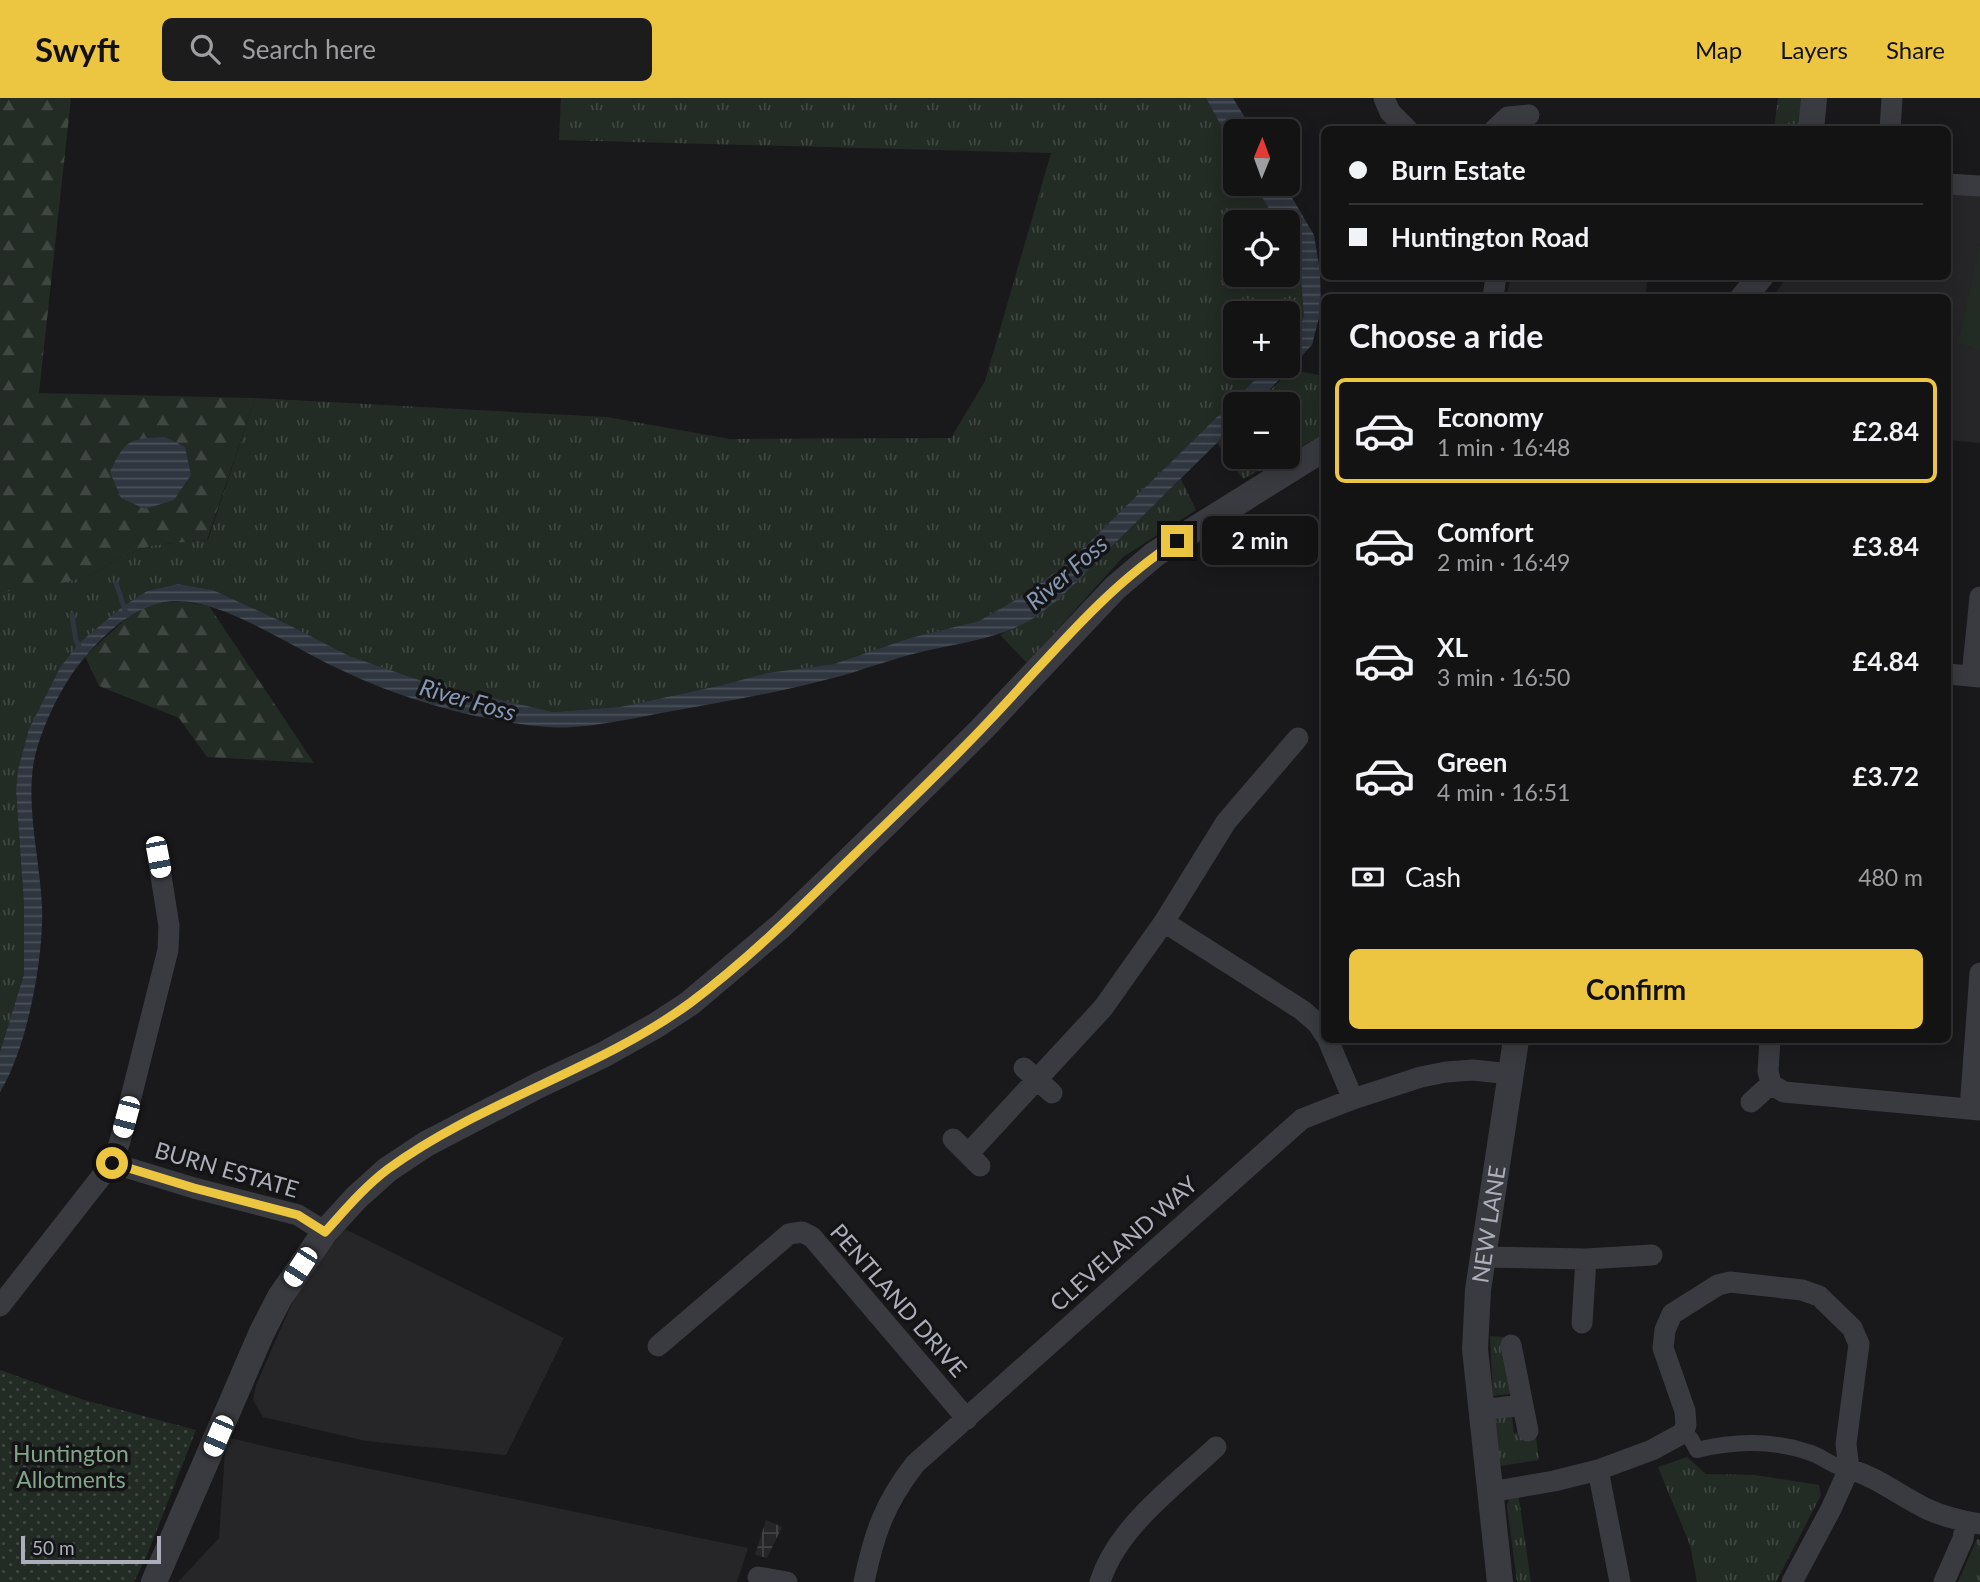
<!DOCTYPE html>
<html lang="en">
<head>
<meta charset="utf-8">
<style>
  body { margin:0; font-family:Lato,sans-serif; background:#1c1c1d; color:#f1f3f6; height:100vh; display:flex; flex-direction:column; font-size:26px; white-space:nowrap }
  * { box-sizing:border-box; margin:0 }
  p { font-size:23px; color:#9d9ea0 }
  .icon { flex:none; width:38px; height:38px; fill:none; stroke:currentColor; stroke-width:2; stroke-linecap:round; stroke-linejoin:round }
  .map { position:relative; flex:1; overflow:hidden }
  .sheet { position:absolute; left:1321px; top:196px; width:630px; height:749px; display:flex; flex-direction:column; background:#131314; border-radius:10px; box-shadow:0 4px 18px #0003,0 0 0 2px #323234 }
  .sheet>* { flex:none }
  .hud { position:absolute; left:1321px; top:28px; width:630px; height:154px; border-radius:10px; box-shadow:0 4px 18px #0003,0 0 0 2px #323234; display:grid; align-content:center; height:154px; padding:0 28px; background:#131314 }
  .needle { width:46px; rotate:1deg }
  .controls { position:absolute; left:1223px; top:21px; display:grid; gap:14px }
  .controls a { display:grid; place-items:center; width:77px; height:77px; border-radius:10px; background:#131314; box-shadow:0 4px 18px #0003,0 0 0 2px #323234; font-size:35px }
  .scale { position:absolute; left:21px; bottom:18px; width:140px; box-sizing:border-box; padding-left:7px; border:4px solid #acafba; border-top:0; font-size:19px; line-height:24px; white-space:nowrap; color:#acafba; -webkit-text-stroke:5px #141416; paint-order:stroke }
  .end { position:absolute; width:32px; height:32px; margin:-16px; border:9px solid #ecc541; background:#111; box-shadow:0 0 0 4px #111 }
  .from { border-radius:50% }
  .bubble { position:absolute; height:49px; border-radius:10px; background:#131314; box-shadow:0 4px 18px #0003,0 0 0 2px #323234; font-size:23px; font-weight:700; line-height:49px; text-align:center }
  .car { position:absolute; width:21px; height:42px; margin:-21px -10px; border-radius:9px; box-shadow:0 0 5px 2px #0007; background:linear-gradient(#fff 24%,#345 0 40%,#fff 0 76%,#345 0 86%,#fff 0) }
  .hud b { display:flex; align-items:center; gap:24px; height:66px; font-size:26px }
  .hud b+b { border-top:2px solid #323234 }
  .hud i { width:18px; height:18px; background:#f1f3f6 }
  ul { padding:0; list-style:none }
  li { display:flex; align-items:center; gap:21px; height:105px; margin:0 14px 10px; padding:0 14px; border:4px solid transparent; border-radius:10px }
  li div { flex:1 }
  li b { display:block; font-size:26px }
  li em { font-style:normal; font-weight:700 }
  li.current { border-color:#ecc541 }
  li>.icon { width:63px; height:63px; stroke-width:1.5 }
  h2 { padding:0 28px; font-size:32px; line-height:84px }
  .pay { display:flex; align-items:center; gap:18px; height:77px; padding:0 28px; font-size:26px }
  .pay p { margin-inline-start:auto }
  .cta { display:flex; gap:14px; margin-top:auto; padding:14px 28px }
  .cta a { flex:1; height:80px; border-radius:10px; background:#ecc541; color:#111; font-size:28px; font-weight:700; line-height:80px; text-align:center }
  header { display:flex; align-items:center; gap:42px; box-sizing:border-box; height:98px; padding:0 35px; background:#ecc541; color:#111 }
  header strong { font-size:33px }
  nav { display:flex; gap:38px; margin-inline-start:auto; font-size:24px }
  .search { width:490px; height:63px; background:#1c1c1d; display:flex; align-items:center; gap:18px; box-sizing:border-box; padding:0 24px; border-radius:10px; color:#9d9ea0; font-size:26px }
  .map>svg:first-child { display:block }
  .built { fill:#262528 }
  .industrial { fill:url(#industrial-grid) }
  .grass { fill:url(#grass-tufts) }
  .forest { fill:url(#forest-firs) }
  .park { fill:url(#park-dots) }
  .pitch { fill:#232b25 }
  .water { fill:url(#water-rules) }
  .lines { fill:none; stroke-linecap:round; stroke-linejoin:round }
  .stream { stroke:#2f363f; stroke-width:5 }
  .pedestrian { stroke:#3a3b40; stroke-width:16 }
  .minor { stroke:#3a3b40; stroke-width:21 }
  .tertiary { stroke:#3a3b40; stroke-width:26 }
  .route { stroke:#ecc541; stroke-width:9 }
  .labels { text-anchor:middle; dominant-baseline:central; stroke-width:7; stroke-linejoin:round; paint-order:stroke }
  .street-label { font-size:23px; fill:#acafba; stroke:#141416 }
  .park-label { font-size:23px; fill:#84a48a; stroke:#141416 }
  .water-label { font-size:24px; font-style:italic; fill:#8598b4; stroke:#141416 }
</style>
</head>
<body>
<header>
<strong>Swyft</strong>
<div class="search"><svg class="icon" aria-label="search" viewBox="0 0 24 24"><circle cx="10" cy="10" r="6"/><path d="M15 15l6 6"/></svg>Search here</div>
<nav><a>Map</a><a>Layers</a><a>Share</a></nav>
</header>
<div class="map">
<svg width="1980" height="1484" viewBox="0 0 1980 1484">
  <defs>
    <pattern id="industrial-grid" width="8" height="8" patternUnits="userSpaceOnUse" patternTransform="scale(1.75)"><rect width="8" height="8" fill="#262528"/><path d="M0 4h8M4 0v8" fill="none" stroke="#434245"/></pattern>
    <pattern id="grass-tufts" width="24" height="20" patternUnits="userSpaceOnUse" patternTransform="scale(1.75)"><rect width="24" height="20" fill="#232b25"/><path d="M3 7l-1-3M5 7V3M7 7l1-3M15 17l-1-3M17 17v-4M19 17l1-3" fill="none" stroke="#404743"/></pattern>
    <pattern id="forest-firs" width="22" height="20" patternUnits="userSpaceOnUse" patternTransform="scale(1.75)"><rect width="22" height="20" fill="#232b25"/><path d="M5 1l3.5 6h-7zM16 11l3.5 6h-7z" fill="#404743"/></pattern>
    <pattern id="park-dots" width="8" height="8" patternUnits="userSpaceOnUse" patternTransform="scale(1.75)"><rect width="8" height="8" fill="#232b25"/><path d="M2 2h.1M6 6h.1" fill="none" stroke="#404743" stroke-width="1.8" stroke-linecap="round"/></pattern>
    <pattern id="water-rules" width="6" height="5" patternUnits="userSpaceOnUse" patternTransform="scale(1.75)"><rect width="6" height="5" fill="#2f363f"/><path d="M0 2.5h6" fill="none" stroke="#4a5159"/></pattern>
  </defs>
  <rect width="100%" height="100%" fill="#19191b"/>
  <path class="built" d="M1948,95L1980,97V345L1948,342V200H1772L1787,179L1948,178Z
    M1511,179V178L1648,179L1645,199H1506Z
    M345,1131L564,1240L506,1357L366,1343L263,1319L253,1302L256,1287L294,1201L320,1161Z
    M226,1339L285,1353L748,1450L737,1484H178L219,1440Z"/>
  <path class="industrial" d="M766,1422L782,1429L767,1460L755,1457Z"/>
  <path class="grass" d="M561,0H1206L1235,53L1236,86H1254L1277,124H1236V177H1288V143L1301,168L1305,214L1298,241L1288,250V215H1236V268H1269L1068,465L1019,500L979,523L910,540L834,566L767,575L723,587L620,609L553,614L425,584L348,558L283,524L213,492L178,486L147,493L122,509L78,546L16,693L24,806V876L0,954V494L92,477L120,459L153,447L208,442L255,300L607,319L730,341L951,340L985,283L1051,55L559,42Z
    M1778,0H1804L1802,31L1774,32Z
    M1291,272L1325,278V335L1288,356V306H1256Z
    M1235,327L1236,359H1283L1243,381L1217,345Z
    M1181,381L1196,412L1123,459L1027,565L1000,537L1041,515Z
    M1490,1238L1504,1239L1510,1296L1493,1298Z
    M1512,1317L1514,1335L1535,1332L1539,1362L1500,1368L1495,1318Z
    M1687,1359L1706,1376L1755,1377L1819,1387L1821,1397L1776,1484H1697L1690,1447L1658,1369Z
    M1518,1394L1531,1484H1517L1507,1408L1510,1398Z
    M1977,1441H1980V1484H1958Z"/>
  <path class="forest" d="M0,0H71L39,295L255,300L207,442L153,447L120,459L92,477L48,489L0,494Z
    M180,503L209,508L314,665L207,659L179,620L99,588L85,558L129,518L149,506Z"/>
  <path class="park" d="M0,1272L84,1302L196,1332L147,1457L134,1484H0Z"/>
  <path class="pitch" d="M1980,146V252L1958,245Z"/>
  <path class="water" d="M1206,0H1233L1253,33H1236L1235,53Z
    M1254,86H1284L1314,137L1320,173L1321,212L1312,247L1256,306H1236L1235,327C1194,368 1152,409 1111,449C1089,471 1066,497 1041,515C1004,542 959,544 917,555C888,562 861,573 833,580C777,595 719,605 661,615C630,621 580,632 549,629C480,624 401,601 339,571C295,551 227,504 179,503C141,502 109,531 85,559C62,585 38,635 33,669C27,715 40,763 42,808C44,860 27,951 0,994V954L24,876V806L16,693L18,672L29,631L60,570L78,546L122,509L147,493L178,486L213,492L283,524L349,558L425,584L553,614L620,609L723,587L767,575L834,566L910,540L979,523L1019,500L1068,465L1269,268H1288V247L1298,236L1304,218L1300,166L1288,143V124H1277Z
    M165,339L185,349L191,377L174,402L145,411L121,400L110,374C126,340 130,341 165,339Z"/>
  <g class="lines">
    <path class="stream" d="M116,485L126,515
      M72,517L76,543L81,551"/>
    <path class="pedestrian" d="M1683,1335L1691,1341L1697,1352C1734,1343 1772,1342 1808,1354C1823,1358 1833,1370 1849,1371"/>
    <path class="minor" d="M1384,0L1390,14L1408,32
      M1494,32L1508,19L1529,17
      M1890,32L1892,0
      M1948,86L1980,88
      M1493,200L1496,178
      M1948,576L1980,579
      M1972,578L1980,499
      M1164,824L1302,912L1318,926L1325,937
      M1328,942L1353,1001
      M1770,942L1768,973L1771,986L1784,994L1980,1012
      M1024,970L1052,995
      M1751,1004L1771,986
      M1970,1011L1980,875
      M953,1041L980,1068
      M968,1056L1103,910L1164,824L1226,724L1298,640
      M112,1065L194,1090L298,1117L325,1134
      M1483,1159L1586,1161L1652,1157
      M0,1208L112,1065L120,1043L168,852L169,828L158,759
      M1582,1225L1586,1161
      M1511,1247L1528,1333
      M658,1248L789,1136L802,1134L812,1139L967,1321
      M1480,1312L1523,1307
      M1849,1371C1877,1379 1900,1398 1927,1411C1944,1419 1962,1423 1980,1426
      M1598,1372L1620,1484
      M1490,1394L1554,1383L1598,1372L1652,1352L1683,1335L1686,1327L1685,1313L1663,1250L1665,1232L1672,1216L1718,1187L1730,1184L1802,1192L1819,1198L1852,1230L1859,1246L1846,1346L1849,1371
      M758,1479L787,1484
      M864,1484C874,1436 884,1406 915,1366L1302,1021L1353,1001L1421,979L1446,974L1473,972L1511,976
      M1100,1484C1117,1429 1175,1388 1216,1349
      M1792,1484L1831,1411L1849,1371
      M1944,1484L1963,1441L1966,1424"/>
    <g class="tertiary">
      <path d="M1811,32L1814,0"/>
      <path d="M1743,200L1761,178"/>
      <path d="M154,1484L262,1234L280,1199L325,1134L356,1100L387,1072L426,1046L539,987L603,957L655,928L690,905L781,828L887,725L981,632L1115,490L1155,456L1325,350"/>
      <path id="s1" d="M1500,1484L1475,1251L1478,1192L1516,942"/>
    </g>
  </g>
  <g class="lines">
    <path class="route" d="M112,1065L194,1090L298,1117L325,1134C345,1112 364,1089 388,1071C481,1003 597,973 690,905C749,861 802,808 855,756C900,712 946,669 989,623C1049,560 1104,490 1177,443"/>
  </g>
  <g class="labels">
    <g class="street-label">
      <text transform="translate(227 1071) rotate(16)">BURN ESTATE</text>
      <text stroke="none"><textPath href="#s1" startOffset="360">NEW LANE</textPath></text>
      <text transform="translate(1123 1145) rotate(-42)">CLEVELAND WAY</text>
      <text transform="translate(899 1202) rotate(49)">PENTLAND DRIVE</text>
    </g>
    <g class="park-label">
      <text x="71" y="1355">Huntington<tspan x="71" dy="26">Allotments</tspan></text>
    </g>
    <g class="water-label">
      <text transform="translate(1066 474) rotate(-41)">River Foss</text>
      <text transform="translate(468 601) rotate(16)">River Foss</text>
    </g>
  </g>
</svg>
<div class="controls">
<a><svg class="needle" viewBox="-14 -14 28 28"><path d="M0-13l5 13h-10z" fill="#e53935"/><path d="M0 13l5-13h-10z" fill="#9d9ea0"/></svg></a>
<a><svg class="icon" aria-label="locate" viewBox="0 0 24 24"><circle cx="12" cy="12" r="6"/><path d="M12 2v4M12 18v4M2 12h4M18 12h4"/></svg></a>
<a>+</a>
<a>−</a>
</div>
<div class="scale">50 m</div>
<i class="end from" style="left:112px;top:1065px"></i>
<i class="end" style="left:1177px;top:443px"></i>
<div class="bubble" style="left:1202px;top:418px;width:116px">2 min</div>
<i class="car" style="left:158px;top:759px;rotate:169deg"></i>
<i class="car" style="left:126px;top:1019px;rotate:195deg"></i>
<i class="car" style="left:300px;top:1169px;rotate:213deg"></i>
<i class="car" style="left:218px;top:1338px;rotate:203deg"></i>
<div class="hud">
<b><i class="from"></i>Burn Estate</b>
<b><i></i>Huntington Road</b>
</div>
<section class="sheet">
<h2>Choose a ride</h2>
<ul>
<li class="current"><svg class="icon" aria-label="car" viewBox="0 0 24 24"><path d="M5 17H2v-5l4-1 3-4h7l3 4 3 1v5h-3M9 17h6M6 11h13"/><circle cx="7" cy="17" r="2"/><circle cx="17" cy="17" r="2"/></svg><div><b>Economy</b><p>1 min · 16:48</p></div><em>£2.84</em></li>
<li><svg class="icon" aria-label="car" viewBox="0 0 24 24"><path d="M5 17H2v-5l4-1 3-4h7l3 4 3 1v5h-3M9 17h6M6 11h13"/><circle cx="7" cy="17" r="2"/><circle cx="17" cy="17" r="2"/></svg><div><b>Comfort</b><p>2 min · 16:49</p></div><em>£3.84</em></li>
<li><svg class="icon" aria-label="car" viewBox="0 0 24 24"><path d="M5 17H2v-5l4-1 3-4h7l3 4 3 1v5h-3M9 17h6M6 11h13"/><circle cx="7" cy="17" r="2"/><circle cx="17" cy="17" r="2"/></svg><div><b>XL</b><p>3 min · 16:50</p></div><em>£4.84</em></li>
<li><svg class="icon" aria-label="car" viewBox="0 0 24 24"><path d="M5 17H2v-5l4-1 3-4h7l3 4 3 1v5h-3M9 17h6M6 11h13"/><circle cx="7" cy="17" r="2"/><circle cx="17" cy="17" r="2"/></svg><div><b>Green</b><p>4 min · 16:51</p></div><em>£3.72</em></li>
</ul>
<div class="pay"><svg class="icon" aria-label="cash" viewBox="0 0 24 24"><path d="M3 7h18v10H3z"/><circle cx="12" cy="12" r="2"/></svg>Cash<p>480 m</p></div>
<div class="cta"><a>Confirm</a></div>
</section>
</div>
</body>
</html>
